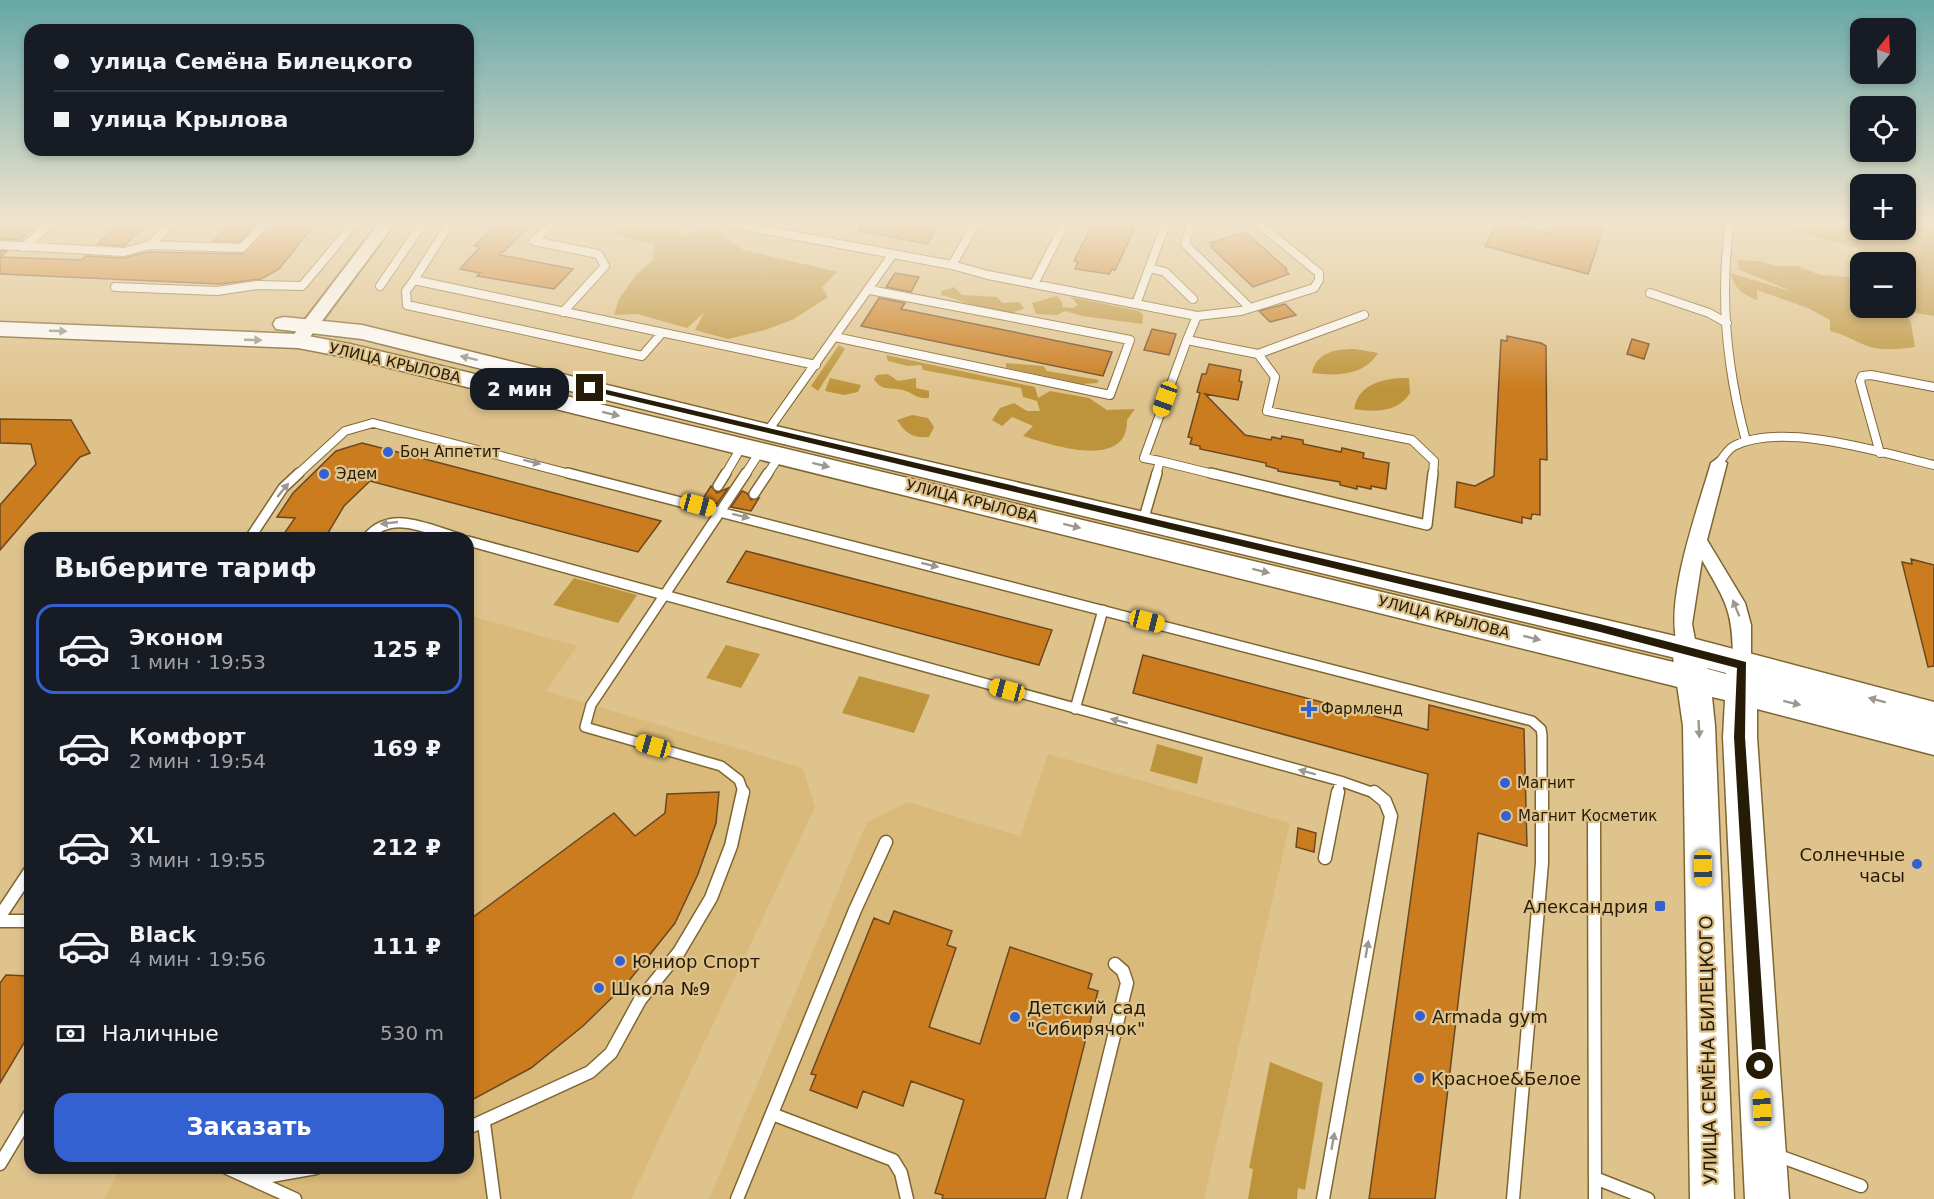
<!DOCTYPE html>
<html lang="ru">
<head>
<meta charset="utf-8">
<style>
  body { margin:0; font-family:"DejaVu Sans",sans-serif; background:#242831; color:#f1f3f6; height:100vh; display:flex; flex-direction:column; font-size:22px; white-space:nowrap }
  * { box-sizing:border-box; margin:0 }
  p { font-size:20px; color:#9ea1a6 }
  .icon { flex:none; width:33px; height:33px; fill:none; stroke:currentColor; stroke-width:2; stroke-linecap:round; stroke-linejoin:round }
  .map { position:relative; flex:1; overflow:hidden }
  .details { position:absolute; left:24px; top:532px; width:450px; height:642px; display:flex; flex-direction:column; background:#171b24; border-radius:18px; box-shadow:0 3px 9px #0003 }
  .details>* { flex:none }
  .banner { position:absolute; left:24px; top:24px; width:450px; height:132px; border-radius:18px; box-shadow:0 3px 9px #0003; display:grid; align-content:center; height:132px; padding:0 30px; background:#171b24 }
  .needle { width:39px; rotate:18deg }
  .controls { position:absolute; left:1850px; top:18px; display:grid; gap:12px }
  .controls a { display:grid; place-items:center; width:66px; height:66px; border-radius:12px; background:#171b24; box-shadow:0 3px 9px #0003; font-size:30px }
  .end { position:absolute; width:27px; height:27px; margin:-14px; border:8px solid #261b06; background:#fff; box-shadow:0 0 0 3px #fff }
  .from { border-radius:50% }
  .bubble { position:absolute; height:42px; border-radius:18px; background:#171b24; box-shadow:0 3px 9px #0003; font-size:20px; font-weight:800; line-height:42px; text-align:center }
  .car { position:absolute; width:18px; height:36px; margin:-18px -9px; border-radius:8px; box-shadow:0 0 4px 2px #0007; background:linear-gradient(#f5c518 24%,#345 0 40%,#f5c518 0 76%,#345 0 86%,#f5c518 0) }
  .banner b { display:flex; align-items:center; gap:21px; height:57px; font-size:22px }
  .banner b+b { border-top:2px solid #363941 }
  .banner i { width:15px; height:15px; background:#f1f3f6 }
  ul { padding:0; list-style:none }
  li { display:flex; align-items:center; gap:18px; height:90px; margin:0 12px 9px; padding:0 18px; border:3px solid transparent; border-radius:18px }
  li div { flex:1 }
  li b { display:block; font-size:22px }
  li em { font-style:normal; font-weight:800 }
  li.current { border-color:#3361d1 }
  li>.icon { width:54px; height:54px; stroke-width:1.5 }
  h2 { padding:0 30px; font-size:27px; line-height:72px }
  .pay { display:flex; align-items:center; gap:15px; height:66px; padding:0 30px; font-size:22px }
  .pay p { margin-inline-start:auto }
  .primary-button { display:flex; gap:12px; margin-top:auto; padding:12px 30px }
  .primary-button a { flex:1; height:69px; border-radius:18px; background:#3361d1; color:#fff; font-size:24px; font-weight:800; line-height:69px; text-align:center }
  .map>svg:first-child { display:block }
  .built { fill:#d9ba7b }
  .green { fill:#bd943b }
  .building { fill:#ca7c1f; stroke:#6e471e; stroke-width:1.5 }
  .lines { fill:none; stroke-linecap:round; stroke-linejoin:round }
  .service-far2-casing { stroke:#7f6631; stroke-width:10 }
  .service-far1-casing { stroke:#7f6631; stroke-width:12 }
  .service-casing { stroke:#7f6631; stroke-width:15 }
  .minor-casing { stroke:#7f6631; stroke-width:3 }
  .tertiary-casing { stroke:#7f6631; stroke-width:4 }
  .secondary-casing { stroke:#7f6631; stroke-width:3 }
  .primary-casing { stroke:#7f6631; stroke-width:3 }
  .service-far2 { stroke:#fff; stroke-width:8 }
  .service-far1 { stroke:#fff; stroke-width:9 }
  .service { stroke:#fff; stroke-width:12 }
  .minor { fill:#fff; fill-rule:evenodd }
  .tertiary { fill:#fff; fill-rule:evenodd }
  .secondary { fill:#fff; fill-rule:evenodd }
  .primary { fill:#fff; fill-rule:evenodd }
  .oneway { fill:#9d988f }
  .route { fill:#261b06 }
  .poi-dot { fill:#3361d1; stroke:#dfc38d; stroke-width:2 }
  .labels { text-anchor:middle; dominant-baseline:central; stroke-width:4.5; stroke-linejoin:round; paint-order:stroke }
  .street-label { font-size:15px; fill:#261b06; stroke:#dfc38d }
  .poi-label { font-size:15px; fill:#261b06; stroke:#dfc38d; text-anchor:start }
  .near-poi-label { font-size:18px; fill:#261b06; stroke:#dfc38d; text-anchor:start }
  .near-street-label { font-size:18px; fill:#261b06; stroke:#dfc38d }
</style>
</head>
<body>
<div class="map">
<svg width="1934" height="1199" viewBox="0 0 1934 1199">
  <rect width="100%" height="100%" fill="#dfc38d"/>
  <path class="built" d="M468,615L577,646L546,691L803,768L815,807L631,1199H104L120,1169L468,1168Z
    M1048,754L1290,823L1204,1199H709L867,822L908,802L1020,836Z"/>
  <path class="green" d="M611,223H680L679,235L715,228L743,250L847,274L837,272L822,287L828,297L794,319L765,330L728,339L695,330L704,313L687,328L637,314L614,315L619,299L636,275L653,260L654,244L619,236Z
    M1764,223H1860V230H1905V223H1934V316L1904,311L1911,323L1915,347C1900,349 1881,351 1867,346C1854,341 1844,334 1830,331V320L1808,308L1757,290V300C1742,294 1735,289 1730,273L1793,292L1738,269V260L1760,261L1775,266H1798L1820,275L1860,278V308H1905V262H1879L1857,248Z
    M954,287L962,295L997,297L1003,303L1019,302L1024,308C1002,321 965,300 941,295V291Z
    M1057,296L1063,303L1062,307L1073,308L1078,305L1071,297L1139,311L1143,315L1142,324L1082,316L1065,311L1057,315L1036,314L1032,303Z
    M839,345L845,349L818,391L811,386Z
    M1355,349L1378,353C1364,376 1336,376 1312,373C1316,352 1336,349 1355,349Z
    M886,355L1035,387L1038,398L1050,391L1089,398L1107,410L1135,409L1127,420C1128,471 1051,445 1023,436L1033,426L1012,417L1002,426L992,420L1000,408L1014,403L1027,411H1040L1037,401L1023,397L1021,388L923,370L921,365L908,366L888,361Z
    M1006,363L1043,366L1047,371L1099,380L1097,383L1082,384L1006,368Z
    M888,374L898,381L916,378V388L929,391V398C917,399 916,395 906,391C893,386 882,393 874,379L877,375Z
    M830,378L861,385L858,392L844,395L825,391Z
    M1409,378L1410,393C1398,413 1374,412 1354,409C1359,382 1386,378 1409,378Z
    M912,415L928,418L934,427L929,437C912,438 906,434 897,420Z
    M574,578L637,595L618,623L553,605Z
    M726,645L760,654L741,688L706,678Z
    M859,676L930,695L914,733L842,713Z
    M1157,744L1203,757L1197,784L1150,771Z
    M1270,1062L1323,1083L1305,1190L1298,1188L1297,1199H1248L1253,1169L1249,1168Z"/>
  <path class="building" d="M12,223H40L20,240L0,239V233Z
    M120,223H147L124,246L98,244Z
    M231,223H257L239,242L214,241Z
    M271,223L315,224L279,269L261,279L220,284L0,274V251H7L1,257L81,260L86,256L124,258L148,252L242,254Z
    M499,223H533L500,255L573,269L554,289L477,276L480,273L460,269L480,247L474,246Z
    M860,223H912L937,228L927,244L860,231Z
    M1093,223H1133L1130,229L1134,230L1115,270L1112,269L1109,274L1075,269L1078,262L1074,261Z
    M1497,223H1508L1551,234L1555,223H1605L1588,274L1485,246Z
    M1245,232L1287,269L1285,270L1289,274L1253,287L1211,247L1214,246L1210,243Z
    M895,273L919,277L911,292L886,287Z
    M879,298L905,303L901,309L1112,352L1103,376L861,326Z
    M1285,304L1296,315L1270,322L1259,311Z
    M1152,329L1176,334L1169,355L1144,350Z
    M1507,336L1541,343L1546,346L1547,460L1540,459V515L1532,514L1531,519L1522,517V523L1455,507L1457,482L1475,486L1494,476L1501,340L1507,341Z
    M1632,339L1649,344L1644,359L1627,354Z
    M1209,364L1241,370L1239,381L1242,382L1238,400L1205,394L1245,435L1271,440L1272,437L1281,439L1282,436L1303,440V444L1341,452L1342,448L1364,453L1363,458L1389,463L1386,489L1371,486V489L1357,486V489L1340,485V482L1278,471V469L1266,466V463L1200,449V446L1190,444L1192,438L1188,437L1200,393L1197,392L1202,374H1206Z
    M0,419L71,420L90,453L80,457L0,550V505L36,464L31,444L0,443Z
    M362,443L444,464L661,521L638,552L370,481L344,506L325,538H281L295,518L277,517L293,493L336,451Z
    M711,486L717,493L728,488L717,504L702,500Z
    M742,491L747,493L751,500L759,498L751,511L731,507Z
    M746,551L1052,630L1039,665L727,582Z
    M1911,559L1934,565V666L1928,667L1902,562L1912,564Z
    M1143,655L1428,730L1429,705L1524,729L1527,846L1478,833L1435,1199H1369L1428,774L1133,693Z
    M719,792L716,823L698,874L675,923L628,982L583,1026L531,1068L468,1102V921L614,813L635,836L665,813L667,794Z
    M1298,828L1316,833L1314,852L1296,847Z
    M894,911L952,931L947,945L956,948L929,1027L980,1044L1010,947L1092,974L1088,988L1098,991L1045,1199H942L943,1195L935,1193L964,1100L911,1081L903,1106L863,1091L857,1108L810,1090L816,1075L811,1074L874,918L889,924Z
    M6,975L30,976V1033L0,1083V983Z"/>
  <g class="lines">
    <defs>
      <path id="service-far2" d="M450,223L414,280L816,365
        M552,223L534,241L598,254L605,266L563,312
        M727,223L893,254L767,432
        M1191,223L1185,244L1250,308
        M1730,223C1719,296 1727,370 1746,441
        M0,245L124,252L150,245L242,248L265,223
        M150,245L172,223
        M24,247L51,223
        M893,254L952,265L976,223
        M952,265L988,275L1197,316L1187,340
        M1150,268L1165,272L1193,299
        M414,280L406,291L407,305L642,356L662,333
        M1034,284L1065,223
        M380,286L423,223
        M115,287L217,291L257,285L302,286L355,223
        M1650,293L1709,313L1727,323
        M1136,304L1166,223
        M1197,316L1241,311L1314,288L1319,280V273L1258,223
        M835,337L1110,395L1130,340L870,290
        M1258,354L1364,315
        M1880,453L1860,381L1862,376L1871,375L1934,387
        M1160,461L1217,475
        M1160,461L1144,458L1187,340L1258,354L1275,377L1267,411L1412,440L1434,461L1433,475
        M1719,463C1723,457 1728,449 1734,446C1783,421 1883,453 1934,465
        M297,475L345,431L373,423L574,475
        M725,475L742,446
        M745,475L761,450
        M767,475L780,455
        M1156,475L1160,461"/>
      <path id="service-far1" d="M568,473L1532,721L1541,729L1542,735V794
        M1211,473L1427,525L1433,473
        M718,486L726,473
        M754,494L768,473
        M1143,521L1157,473
        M250,538L283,488L299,473
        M367,538C391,509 428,529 458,538
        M468,541L1340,781L1377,794
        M1075,709L1103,610
        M744,794L739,780L721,766L585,727L591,705L746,473
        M1337,794L1340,781"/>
      <path id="service" d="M1594,819L1595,1199
        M1325,858L1338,792
        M0,916L30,871
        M0,921H30
        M772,1114L893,1160L901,1173L907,1199
        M484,1123L494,1199
        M468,1128L590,1072L611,1053L640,1000L679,952L711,898L731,846L743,792
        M1776,1155L1861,1186
        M0,1164L30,1114
        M227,1168L295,1199
        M1595,1178L1648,1199
        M254,1179L316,1168
        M737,1199L855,910L886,842
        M1074,1199L1127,983L1123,971L1115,964
        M1323,1199L1391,816L1385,801L1374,792
        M1513,1199L1542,863V792"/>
      <path id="minor" d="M1719,457L1727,463L1707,540L1745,603L1751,625V665L1749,670L1742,673L1735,670L1733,665C1733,612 1728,605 1702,560L1692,624L1697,650L1695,655L1688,658L1681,655C1659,612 1698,509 1711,463Z"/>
      <path id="tertiary" d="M379,223H395L304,345H292L289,341L292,337Z"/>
      <path id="secondary" d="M284,317L362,325L767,424L1688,639L1698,642L1702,650L1698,658L1688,661L767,440L362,339L276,329L273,324L276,319Z
        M0,322L298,334L350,344L1694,667L1704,671L1708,679L1704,687L1694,691L350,358L298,348L0,336Z"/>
      <path id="primary" d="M1688,637L1934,702V755L1757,709V737L1789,1199H1745L1723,737L1725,700L1712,697L1715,726L1734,1199H1690L1683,726L1672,650L1677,641ZM1707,668L1726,673V674L1708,669Z"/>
    </defs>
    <use href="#service-far2" class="service-far2-casing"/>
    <use href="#service-far1" class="service-far1-casing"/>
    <use href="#service" class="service-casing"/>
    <use href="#minor" class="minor-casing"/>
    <use href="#tertiary" class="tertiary-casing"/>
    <use href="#secondary" class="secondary-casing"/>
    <use href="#primary" class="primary-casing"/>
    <use href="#service-far2" class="service-far2"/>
    <use href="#service-far1" class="service-far1"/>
    <use href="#service" class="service"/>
    <use href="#minor" class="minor"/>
    <use href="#tertiary" class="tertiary"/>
    <use href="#secondary" class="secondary"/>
    <use href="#primary" class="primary"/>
  </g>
  <defs><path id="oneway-solid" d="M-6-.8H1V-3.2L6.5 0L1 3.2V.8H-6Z" transform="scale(1.5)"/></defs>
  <g class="oneway">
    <use href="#oneway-solid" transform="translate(58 331) rotate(2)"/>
    <use href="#oneway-solid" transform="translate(253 340) rotate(2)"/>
    <use href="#oneway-solid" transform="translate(469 358) rotate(-166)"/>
    <use href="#oneway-solid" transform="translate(611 414) rotate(14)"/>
    <use href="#oneway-solid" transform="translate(532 462) rotate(14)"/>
    <use href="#oneway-solid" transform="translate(821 465) rotate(14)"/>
    <use href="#oneway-solid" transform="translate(283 490) rotate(-51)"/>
    <use href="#oneway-solid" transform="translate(741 516) rotate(14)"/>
    <use href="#oneway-solid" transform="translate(389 523) rotate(174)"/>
    <use href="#oneway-solid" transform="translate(1072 526) rotate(14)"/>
    <use href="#oneway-solid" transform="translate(930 565) rotate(14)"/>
    <use href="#oneway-solid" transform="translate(1261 571) rotate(14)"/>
    <use href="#oneway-solid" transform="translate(1736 608) rotate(-112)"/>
    <use href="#oneway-solid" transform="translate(1532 638) rotate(14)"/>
    <use href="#oneway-solid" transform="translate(1877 700) rotate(-165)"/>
    <use href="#oneway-solid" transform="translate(1792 703) rotate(14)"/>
    <use href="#oneway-solid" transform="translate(1119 721) rotate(-165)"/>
    <use href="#oneway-solid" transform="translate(1699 729) rotate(87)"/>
    <use href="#oneway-solid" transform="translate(1307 772) rotate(-165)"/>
    <use href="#oneway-solid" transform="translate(1367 949) rotate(-80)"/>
    <use href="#oneway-solid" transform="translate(1333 1141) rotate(-80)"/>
  </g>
  <linearGradient id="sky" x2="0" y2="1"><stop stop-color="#66a7a7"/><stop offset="0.57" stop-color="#f1e4cc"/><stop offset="1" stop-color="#f1e4cc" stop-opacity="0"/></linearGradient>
  <rect width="1934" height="391" fill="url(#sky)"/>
  <path class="route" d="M590,386L1600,624L1746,662L1745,737L1767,1066L1765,1071L1760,1073L1753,1066L1734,737L1737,668L1600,632L588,390Z"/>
  <g class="poi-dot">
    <circle cx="388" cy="452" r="6"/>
    <circle cx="324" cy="474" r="6"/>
    <path d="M1306 700h6v6h6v6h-6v6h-6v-6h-6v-6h6z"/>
    <circle cx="1505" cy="783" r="6"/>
    <circle cx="1506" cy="816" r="6"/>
    <circle cx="1917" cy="864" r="6"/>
    <rect x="1654" y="900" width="12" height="12" rx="3"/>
    <circle cx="620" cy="961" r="6"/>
    <circle cx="599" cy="988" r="6"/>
    <circle cx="1420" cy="1016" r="6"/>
    <circle cx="1015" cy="1017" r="6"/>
    <circle cx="1419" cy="1078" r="6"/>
  </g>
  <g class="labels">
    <g class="street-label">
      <text transform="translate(395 363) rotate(13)">УЛИЦА КРЫЛОВА</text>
      <text transform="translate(972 501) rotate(14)">УЛИЦА КРЫЛОВА</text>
      <text transform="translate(1444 617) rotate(14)">УЛИЦА КРЫЛОВА</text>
    </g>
    <g class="poi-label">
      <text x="400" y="452">Бон Аппетит</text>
      <text x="336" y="474">Эдем</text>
      <text x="1321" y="709">Фармленд</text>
      <text x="1517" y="783">Магнит</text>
      <text x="1518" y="816">Магнит Косметик</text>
    </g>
    <g class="near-poi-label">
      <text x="1905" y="854" text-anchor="end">Солнечные<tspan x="1905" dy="21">часы</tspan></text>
      <text x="1648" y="906" text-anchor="end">Александрия</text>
      <text x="632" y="961">Юниор Спорт</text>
      <text x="611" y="988">Школа №9</text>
      <text x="1027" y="1007">Детский сад<tspan x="1027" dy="21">"Сибирячок"</tspan></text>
      <text x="1432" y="1016">Armada gym</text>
      <text x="1431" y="1078">Красное&amp;Белое</text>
    </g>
    <g class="near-street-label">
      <text transform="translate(1708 1050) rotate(-91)">УЛИЦА СЕМЁНА БИЛЕЦКОГО</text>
    </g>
  </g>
</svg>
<div class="controls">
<a><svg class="needle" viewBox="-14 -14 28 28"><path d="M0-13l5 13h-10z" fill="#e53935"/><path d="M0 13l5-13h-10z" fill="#9ea1a6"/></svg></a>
<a><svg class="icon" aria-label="locate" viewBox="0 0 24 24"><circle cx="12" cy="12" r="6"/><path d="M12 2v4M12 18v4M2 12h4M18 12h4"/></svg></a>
<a>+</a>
<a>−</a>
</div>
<i class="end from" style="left:1760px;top:1066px"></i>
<i class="end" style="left:590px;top:388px"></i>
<div class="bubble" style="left:470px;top:368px;width:99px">2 мин</div>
<i class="car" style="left:1165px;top:399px;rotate:200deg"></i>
<i class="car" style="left:698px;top:505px;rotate:105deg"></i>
<i class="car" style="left:1147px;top:621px;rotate:104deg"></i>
<i class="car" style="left:1007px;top:690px;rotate:285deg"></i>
<i class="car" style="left:653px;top:746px;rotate:286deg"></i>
<i class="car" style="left:1703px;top:868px;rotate:179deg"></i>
<i class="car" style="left:1762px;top:1108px;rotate:357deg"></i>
<div class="banner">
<b><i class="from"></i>улица Семёна Билецкого</b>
<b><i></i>улица Крылова</b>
</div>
<section class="details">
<h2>Выберите тариф</h2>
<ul>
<li class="current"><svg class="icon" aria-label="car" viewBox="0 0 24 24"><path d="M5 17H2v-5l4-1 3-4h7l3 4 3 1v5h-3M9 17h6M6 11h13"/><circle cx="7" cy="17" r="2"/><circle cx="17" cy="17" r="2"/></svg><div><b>Эконом</b><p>1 мин · 19:53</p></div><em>125 ₽</em></li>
<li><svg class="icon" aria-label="car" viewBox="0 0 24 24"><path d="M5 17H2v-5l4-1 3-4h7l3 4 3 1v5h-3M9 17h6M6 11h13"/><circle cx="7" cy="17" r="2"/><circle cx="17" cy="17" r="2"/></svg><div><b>Комфорт</b><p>2 мин · 19:54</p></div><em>169 ₽</em></li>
<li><svg class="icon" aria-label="car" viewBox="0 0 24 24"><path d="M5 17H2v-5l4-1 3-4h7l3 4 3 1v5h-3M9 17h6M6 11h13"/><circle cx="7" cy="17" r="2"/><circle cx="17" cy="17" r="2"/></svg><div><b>XL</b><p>3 мин · 19:55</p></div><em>212 ₽</em></li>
<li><svg class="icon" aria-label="car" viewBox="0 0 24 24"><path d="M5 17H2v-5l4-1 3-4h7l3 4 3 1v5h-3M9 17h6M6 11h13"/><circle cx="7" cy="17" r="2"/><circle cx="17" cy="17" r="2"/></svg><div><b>Black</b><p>4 мин · 19:56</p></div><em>111 ₽</em></li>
</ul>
<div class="pay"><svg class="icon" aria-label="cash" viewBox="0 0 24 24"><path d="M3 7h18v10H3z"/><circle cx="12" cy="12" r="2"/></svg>Наличные<p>530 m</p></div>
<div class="primary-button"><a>Заказать</a></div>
</section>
</div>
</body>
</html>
